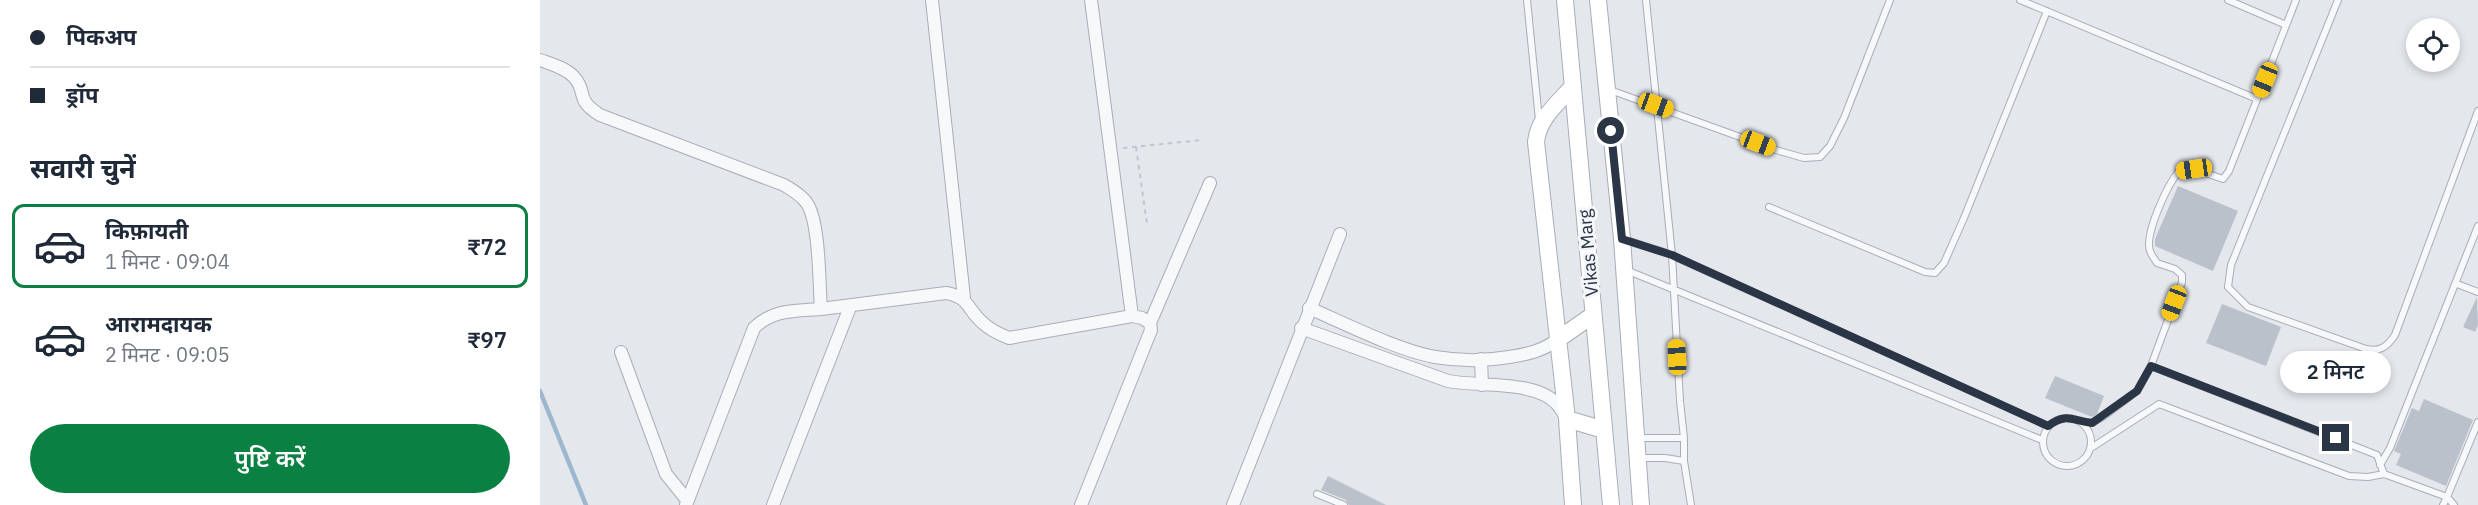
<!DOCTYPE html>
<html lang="hi">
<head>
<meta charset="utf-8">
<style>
  body { margin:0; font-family:"IBM Plex Sans","Noto Sans Devanagari",sans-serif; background:#f2f2f3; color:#1f2937; height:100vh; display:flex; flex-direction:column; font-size:22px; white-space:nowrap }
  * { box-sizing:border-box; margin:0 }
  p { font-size:20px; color:#747a83 }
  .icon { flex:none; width:33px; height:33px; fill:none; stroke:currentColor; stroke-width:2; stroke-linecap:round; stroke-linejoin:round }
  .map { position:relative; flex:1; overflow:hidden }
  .details { display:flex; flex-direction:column; background:#fff; width:540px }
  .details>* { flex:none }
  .banner { display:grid; align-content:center; height:132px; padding:0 30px; background:#fff }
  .buttons { position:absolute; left:1866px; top:18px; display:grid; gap:12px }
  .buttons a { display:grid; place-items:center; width:54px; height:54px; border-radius:50%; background:#fff; box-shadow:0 3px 9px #0003; font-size:30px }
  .end { position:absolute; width:27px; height:27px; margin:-14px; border:8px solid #2a3546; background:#fff; box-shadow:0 0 0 3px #fff }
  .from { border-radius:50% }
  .bubble { position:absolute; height:42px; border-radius:21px; background:#fff; box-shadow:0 3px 9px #0003; font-size:20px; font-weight:600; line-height:42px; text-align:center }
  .car { position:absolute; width:18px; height:36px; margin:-18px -9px; border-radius:8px; box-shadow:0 0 4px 2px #0007; background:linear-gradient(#f5c518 24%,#345 0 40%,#f5c518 0 76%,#345 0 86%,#f5c518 0) }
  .banner b { display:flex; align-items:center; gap:21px; height:57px; font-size:22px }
  .banner b+b { border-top:2px solid #e0e1e3 }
  .banner i { width:15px; height:15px; background:#1f2937 }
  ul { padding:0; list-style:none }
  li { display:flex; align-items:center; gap:18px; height:84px; margin:0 12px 9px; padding:0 18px; border:3px solid transparent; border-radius:12px }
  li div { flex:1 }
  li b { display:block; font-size:22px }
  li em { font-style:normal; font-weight:600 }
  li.current { border-color:#0b8043 }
  li>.icon { width:54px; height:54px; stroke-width:1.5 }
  h2 { padding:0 30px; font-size:27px; line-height:72px }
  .action { display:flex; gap:12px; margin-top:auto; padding:12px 30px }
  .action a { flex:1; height:69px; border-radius:36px; background:#0b8043; color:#fff; font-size:24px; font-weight:600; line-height:69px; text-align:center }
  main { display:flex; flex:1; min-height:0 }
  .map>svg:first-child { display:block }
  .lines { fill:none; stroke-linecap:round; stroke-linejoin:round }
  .stream { stroke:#9db7ce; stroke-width:4.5 }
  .building { fill:#bac1cb }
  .lane-casing { stroke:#a8aeb7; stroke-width:8 }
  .street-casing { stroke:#a8aeb7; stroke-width:14 }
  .secondary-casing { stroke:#a8aeb7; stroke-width:18 }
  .path { stroke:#c2c5cb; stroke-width:2; stroke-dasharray:4.5 4.5; stroke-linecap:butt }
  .lane { stroke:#f7f8fa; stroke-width:6 }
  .street { stroke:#f7f8fa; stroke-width:12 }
  .secondary { stroke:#fff; stroke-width:16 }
  .route { stroke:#2a3546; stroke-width:8 }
  .labels { text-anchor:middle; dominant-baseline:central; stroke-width:6; stroke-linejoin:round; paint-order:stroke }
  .street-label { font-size:18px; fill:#2a3546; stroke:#f4f6f9 }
</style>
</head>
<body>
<main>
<section class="details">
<div class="banner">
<b><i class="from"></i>पिकअप</b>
<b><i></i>ड्रॉप</b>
</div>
<h2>सवारी चुनें</h2>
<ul>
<li class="current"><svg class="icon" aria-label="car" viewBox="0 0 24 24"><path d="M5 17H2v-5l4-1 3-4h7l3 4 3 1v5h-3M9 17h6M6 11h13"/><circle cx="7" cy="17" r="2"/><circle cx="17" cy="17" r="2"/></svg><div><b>किफ़ायती</b><p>1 मिनट · 09:04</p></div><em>₹72</em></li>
<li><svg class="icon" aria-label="car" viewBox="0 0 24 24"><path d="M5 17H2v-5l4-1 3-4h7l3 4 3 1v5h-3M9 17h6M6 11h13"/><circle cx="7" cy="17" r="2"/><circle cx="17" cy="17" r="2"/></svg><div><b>आरामदायक</b><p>2 मिनट · 09:05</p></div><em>₹97</em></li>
</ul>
<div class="action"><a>पुष्टि करें</a></div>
</section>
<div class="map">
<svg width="1938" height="505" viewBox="0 0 1938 505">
  <rect width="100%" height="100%" fill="#e4e7ec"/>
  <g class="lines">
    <path class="stream" d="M0,391L46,505"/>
  </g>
  <path class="building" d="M1638,186L1698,211L1673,271L1615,246V239Z
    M1937,297L1938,325L1935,332L1923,327Z
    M1682,304L1741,327L1726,366L1666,343Z
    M1515,376L1564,396L1557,414L1552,417L1505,398Z
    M1884,399L1933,420L1906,486L1856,465L1861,454L1854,451L1872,408L1879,411Z
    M788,476L846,505H809L806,500L781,490Z"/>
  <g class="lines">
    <defs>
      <path id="lane" d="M987,0L999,120
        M1480,0L1717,99
        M1688,0L1746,25
        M1798,0L1691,265L1688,287L1708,307L1826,349C1840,352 1847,347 1855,335L1938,111
        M1070,90L1236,150L1264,158L1280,157L1290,146L1304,118L1350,0
        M1229,207L1385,272L1395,273L1404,263L1424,218L1507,11
        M1083,239L1127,253L1508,426
        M1086,270L1502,440
        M1917,284L1938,292
        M1611,366L1642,282V275L1635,269L1617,263C1615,259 1611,255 1610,251C1604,234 1628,184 1639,171L1654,169L1683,179L1689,171L1756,0
        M1503 442a24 24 0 1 1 48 0a24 24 0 1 1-48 0Z
        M1542,422L1552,423L1564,416L1597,391L1611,366L1837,455L1844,474L1828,477L1809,476L1619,404L1551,448
        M1098,438H1144L1140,401L1132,255L1106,0
        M1144,438V461
        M1098,458H1125L1144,461L1151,505
        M1840,465L1850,448L1938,226
        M1844,474L1907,497L1938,422
        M777,494L804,505
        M1903,505L1907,497L1914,505"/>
      <path id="street" d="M392,0L424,298
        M551,0L592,316
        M0,60C11,64 26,68 34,77C48,92 34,99 60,115L244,185C252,190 260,194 266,202C280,220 279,284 281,309L406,293C430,297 427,310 443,323C450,330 459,334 469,338L592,316L602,318L610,323L611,330L541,505
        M769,308C806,324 857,350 895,357C919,361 946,361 969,357C988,354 1002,351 1017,340
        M610,323L670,183
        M761,328L908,381C937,387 994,380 1016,403C1020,407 1023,413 1027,418
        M81,352L126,474L147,500
        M941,359L942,385
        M146,505L214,328C233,309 256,311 281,309
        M233,505L310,307
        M693,505L800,234"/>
      <path id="secondary" d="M1025,0L1071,505
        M1058,0L1082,239L1101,505
        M1033,86C1018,103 998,119 996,142L1027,419L1033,505
        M1017,340L1053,315
        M1027,419L1064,430"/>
    </defs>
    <use href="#lane" class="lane-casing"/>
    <use href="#street" class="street-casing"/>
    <use href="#secondary" class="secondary-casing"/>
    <path class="path" d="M596,147L607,224
      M583,148L662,140"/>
    <use href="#lane" class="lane"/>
    <use href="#street" class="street"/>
    <use href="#secondary" class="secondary"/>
  </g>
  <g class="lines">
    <path class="route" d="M1071,131L1082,239L1132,255L1508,426C1527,412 1532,421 1552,423L1597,391L1611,366L1796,438"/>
  </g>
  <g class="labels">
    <g class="street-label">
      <text transform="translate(1048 253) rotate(-95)">Vikas Marg</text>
    </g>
  </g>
</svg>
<div class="buttons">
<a><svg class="icon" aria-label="locate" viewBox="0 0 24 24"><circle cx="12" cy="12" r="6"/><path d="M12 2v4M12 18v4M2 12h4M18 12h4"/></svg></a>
</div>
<i class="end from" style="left:1071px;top:131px"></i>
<i class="end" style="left:1796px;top:438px"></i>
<div class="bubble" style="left:1740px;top:351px;width:111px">2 मिनट</div>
<i class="car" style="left:1725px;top:80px;rotate:202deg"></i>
<i class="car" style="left:1116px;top:105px;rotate:110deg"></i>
<i class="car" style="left:1218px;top:143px;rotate:111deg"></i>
<i class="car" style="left:1654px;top:169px;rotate:262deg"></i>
<i class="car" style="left:1634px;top:303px;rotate:201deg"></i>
<i class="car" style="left:1137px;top:357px;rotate:357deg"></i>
</div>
</main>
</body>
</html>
